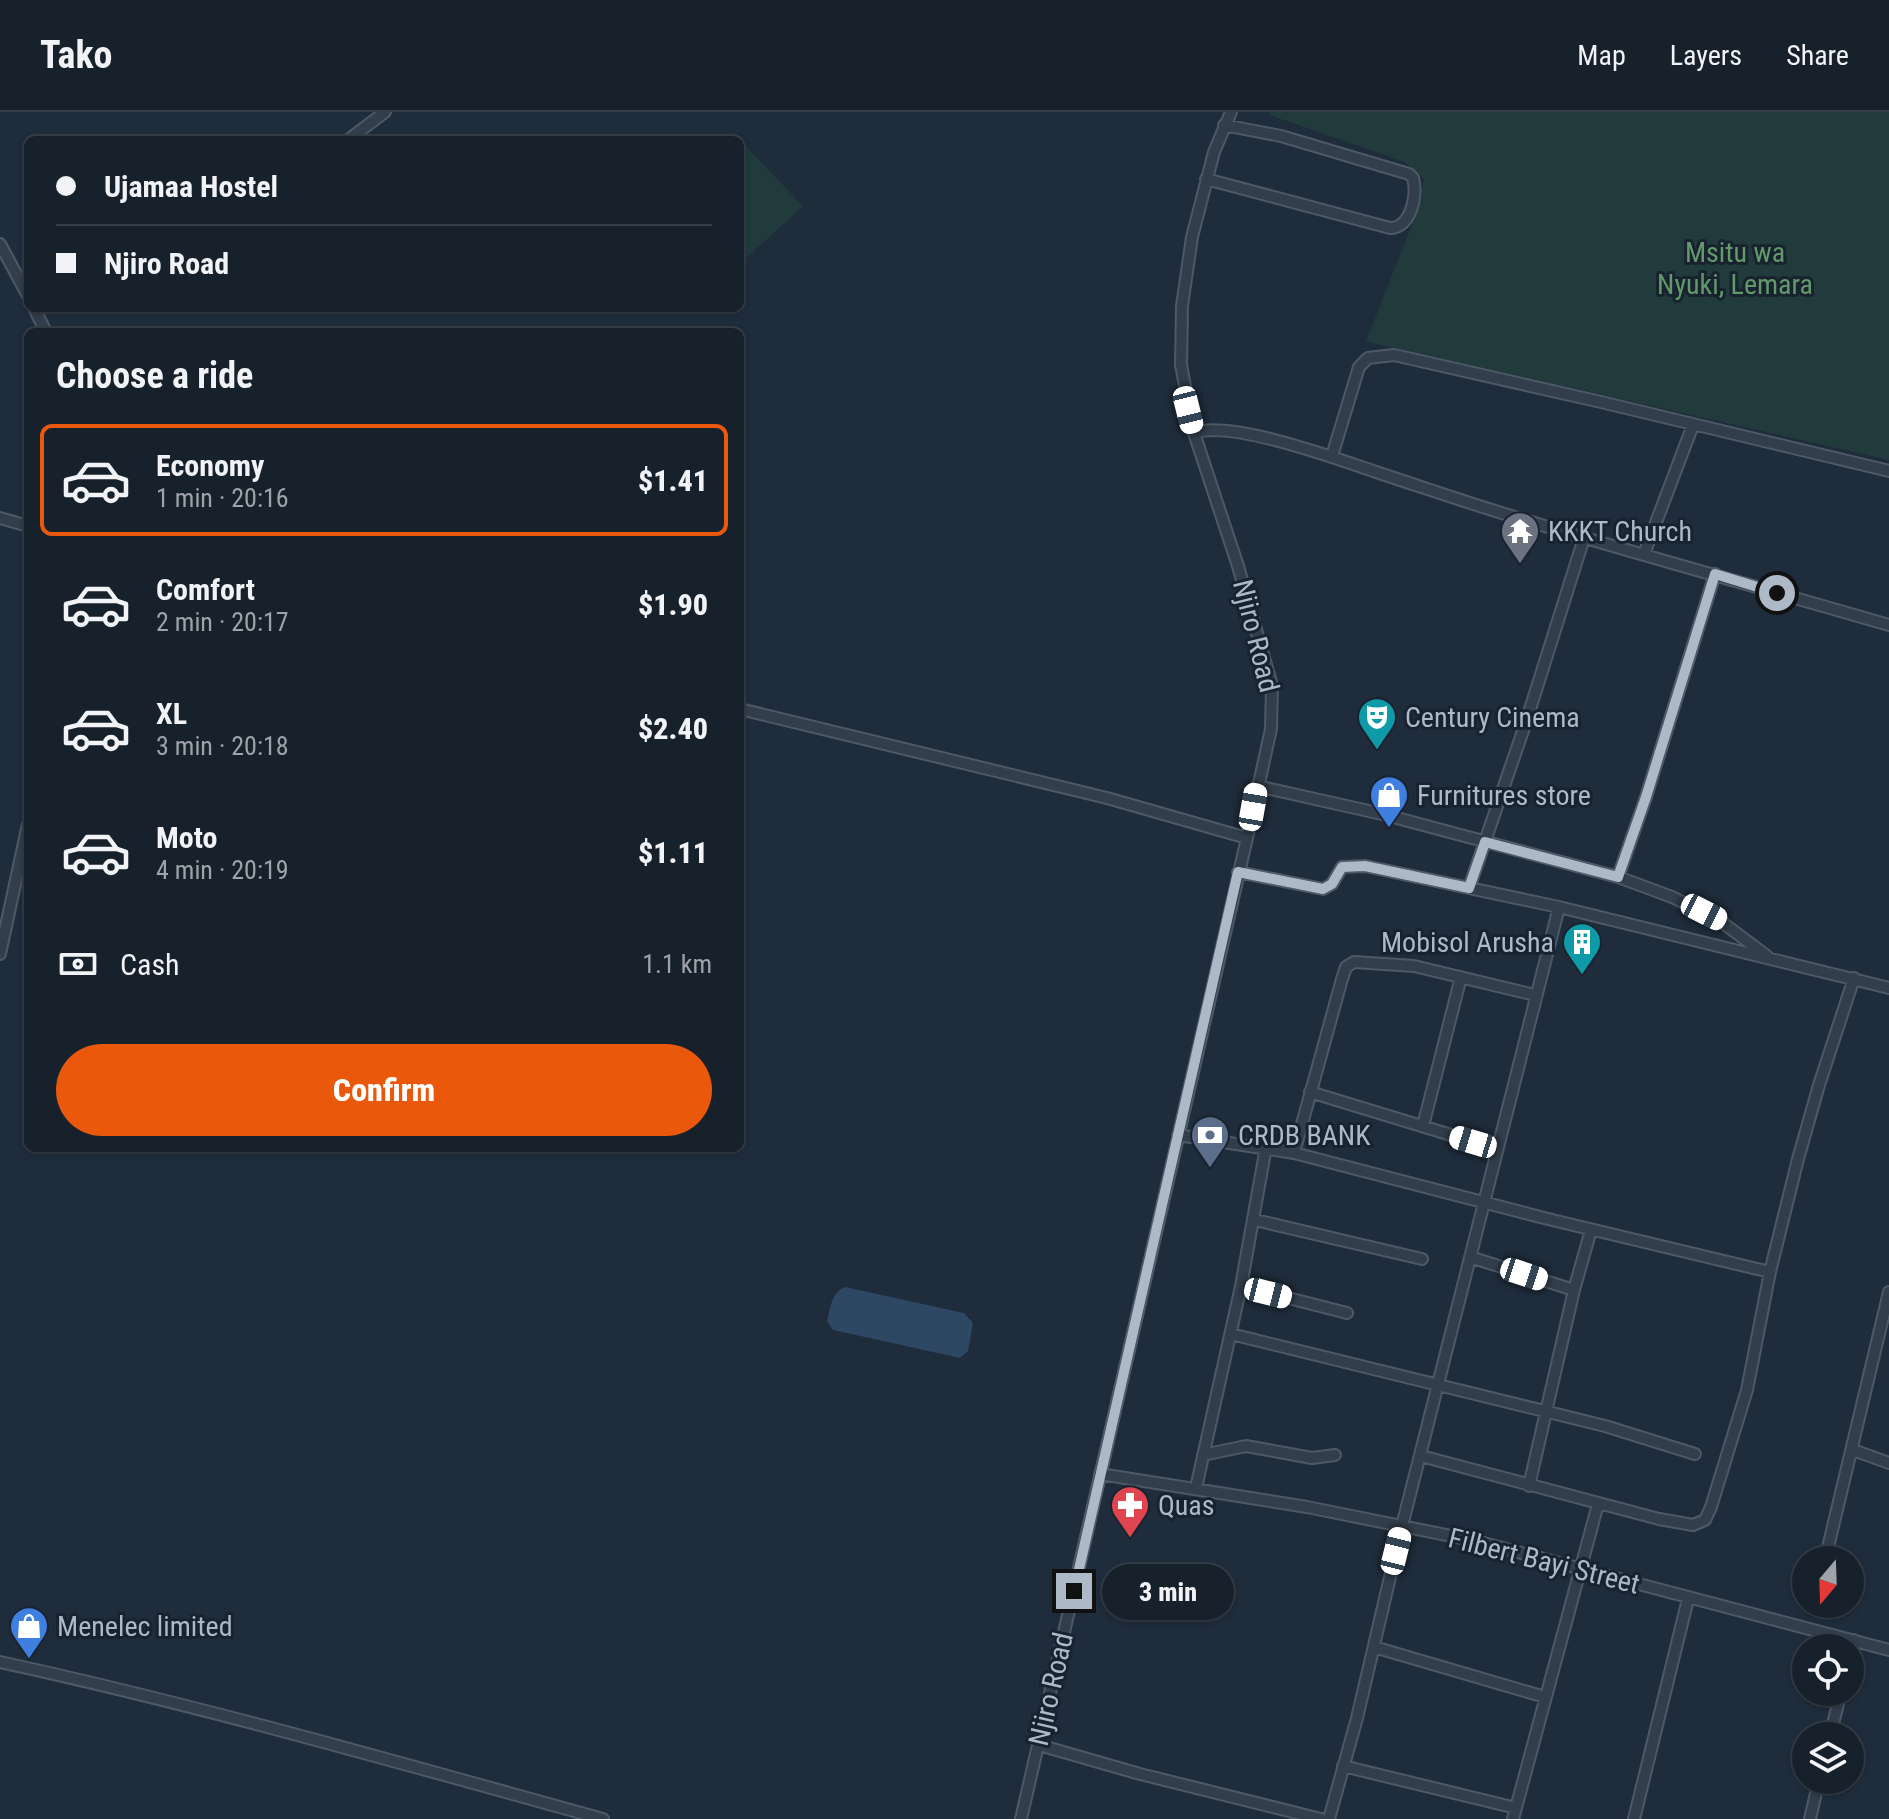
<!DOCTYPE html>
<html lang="en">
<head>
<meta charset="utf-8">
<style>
  body { margin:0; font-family:"Roboto Condensed",sans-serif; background:#202934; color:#f1f3f6; height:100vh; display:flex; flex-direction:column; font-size:30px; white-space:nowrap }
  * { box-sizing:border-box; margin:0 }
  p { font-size:26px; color:#9ea3a9 }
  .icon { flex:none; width:44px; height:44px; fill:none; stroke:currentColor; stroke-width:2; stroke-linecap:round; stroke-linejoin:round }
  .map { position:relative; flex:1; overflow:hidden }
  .drawer { position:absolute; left:24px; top:216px; width:720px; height:824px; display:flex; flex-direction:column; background:#17212c; border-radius:12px; box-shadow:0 2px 6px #0004,0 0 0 2px #363e48 }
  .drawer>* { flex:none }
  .top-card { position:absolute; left:24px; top:24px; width:720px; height:176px; border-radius:12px; box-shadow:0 2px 6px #0004,0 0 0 2px #363e48; display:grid; align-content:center; height:176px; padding:0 32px; background:#17212c }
  .needle { width:52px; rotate:199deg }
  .fabs { position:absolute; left:1792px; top:1434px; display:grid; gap:16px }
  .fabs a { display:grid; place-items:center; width:72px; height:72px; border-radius:50%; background:#17212c; box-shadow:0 2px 6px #0004,0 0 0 2px #363e48; font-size:40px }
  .end { position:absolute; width:36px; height:36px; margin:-18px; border:10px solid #adb9c7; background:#111; box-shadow:0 0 0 4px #111 }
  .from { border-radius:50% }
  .bubble { position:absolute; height:56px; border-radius:28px; background:#17212c; box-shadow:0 2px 6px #0004,0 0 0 2px #363e48; font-size:26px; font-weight:800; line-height:56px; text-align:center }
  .car { position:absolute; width:24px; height:48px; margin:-24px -12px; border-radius:10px; box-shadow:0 0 6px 2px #0007; background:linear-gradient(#fff 24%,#345 0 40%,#fff 0 76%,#345 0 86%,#fff 0) }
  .top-card b { display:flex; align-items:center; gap:28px; height:76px; font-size:30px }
  .top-card b+b { border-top:2px solid #363e48 }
  .top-card i { width:20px; height:20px; background:#f1f3f6 }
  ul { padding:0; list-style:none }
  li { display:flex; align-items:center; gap:24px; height:112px; margin:0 16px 12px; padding:0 16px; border:4px solid transparent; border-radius:12px }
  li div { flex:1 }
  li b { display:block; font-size:30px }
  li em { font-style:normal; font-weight:800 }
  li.active { border-color:#ea580c }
  li>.icon { width:72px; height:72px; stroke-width:1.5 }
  h2 { padding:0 32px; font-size:36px; line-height:96px }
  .pay { display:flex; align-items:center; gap:20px; height:88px; padding:0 32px; font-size:30px }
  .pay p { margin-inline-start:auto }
  .primary-button { display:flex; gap:16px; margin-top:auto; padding:16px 32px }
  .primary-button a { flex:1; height:92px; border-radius:48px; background:#ea580c; color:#fff; font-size:32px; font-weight:800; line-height:92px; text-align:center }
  header { display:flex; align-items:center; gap:48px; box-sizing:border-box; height:112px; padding:0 40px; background:#17212c; border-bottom:2px solid #363e48 }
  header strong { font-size:38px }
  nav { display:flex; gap:44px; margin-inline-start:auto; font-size:28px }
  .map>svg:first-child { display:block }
  .green { fill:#213a3c }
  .water { fill:#2e4762 }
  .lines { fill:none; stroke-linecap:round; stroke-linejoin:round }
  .minor-casing { stroke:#4d5965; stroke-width:14 }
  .minor { stroke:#323e4b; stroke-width:10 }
  .route { stroke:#adb9c7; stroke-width:10 }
  .labels { text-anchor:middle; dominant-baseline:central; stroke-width:6; stroke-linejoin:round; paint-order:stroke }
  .park-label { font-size:28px; fill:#629a6b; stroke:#18232f }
  .poi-label { font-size:28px; fill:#adb9c7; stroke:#18232f; text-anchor:start }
  .street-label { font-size:28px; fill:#adb9c7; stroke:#18232f }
</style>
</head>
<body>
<header>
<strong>Tako</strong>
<nav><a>Map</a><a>Layers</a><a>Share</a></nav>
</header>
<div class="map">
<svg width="1889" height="1707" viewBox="0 0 1889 1707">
  <rect width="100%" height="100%" fill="#1f2c3b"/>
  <path class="green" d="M1271,0H1889V348L1502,260L1451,251L1366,229L1411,115L1424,67L1405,50L1269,3Z
    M735,23L803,94L740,152V28H729Z"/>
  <path class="water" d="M845,1175L964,1201L973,1211L968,1239L960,1246L833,1218L827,1209C831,1195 831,1181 845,1175Z"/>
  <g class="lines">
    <defs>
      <path id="minor" d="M348,28L385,0
        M1206,67L1390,116C1411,116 1418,83 1413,66L1409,62L1281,24L1224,13
        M0,132L28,184
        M34,196L46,220
        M1194,321C1231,307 1343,349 1382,362C1434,379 1486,397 1538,412C1655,447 1772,479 1889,513
        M1332,344L1359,255L1368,246L1394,243L1601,290L1889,359
        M0,406L28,414
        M1644,442L1693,313
        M740,597L1107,686L1247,726
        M1257,674L1382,702L1618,765L1672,785L1719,808L1767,844
        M1238,760L1323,777L1332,772L1342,755L1365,754L1559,795L1889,876
        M1618,765L1646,685L1715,462
        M1469,776L1526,610L1584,426
        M0,842L28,712
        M1310,980L1497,1037
        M1423,1014L1461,865
        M1178,1023L1294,1041L1548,1107L1770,1160
        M1294,1041L1342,867L1346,855L1354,850L1414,854L1535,883
        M1255,1108L1422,1147
        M1470,1145L1574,1178
        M1241,1174L1347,1201
        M1231,1222L1605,1314L1695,1342
        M1853,1338L1889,1351
        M1203,1343L1246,1334L1312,1346L1335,1343
        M1421,1344L1659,1407L1693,1413L1705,1408L1711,1395L1747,1278L1770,1160L1798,1047L1819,973L1854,866
        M1100,1362L1307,1395L1476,1429L1889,1538
        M1529,1374L1574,1178L1591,1118
        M1196,1376L1241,1174L1266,1035
        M1825,1448L1889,1180
        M1374,1535L1545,1585
        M1850,1544L1854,1528
        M0,1550C203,1594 403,1652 603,1707
        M1830,1624L1841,1580
        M1039,1633L1140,1662L1321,1707
        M1343,1654L1516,1696
        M1021,1707L1247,726L1271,617L1272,574L1238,454L1194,321L1181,253L1182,194L1192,125L1214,40L1231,0
        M1329,1707L1357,1606L1402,1414L1559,795
        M1513,1707L1598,1392
        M1634,1707L1688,1487
        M1810,1707L1819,1668"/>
    </defs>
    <use href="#minor" class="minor-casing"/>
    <use href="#minor" class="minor"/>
  </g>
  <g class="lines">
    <path class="route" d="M1074,1479L1238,760L1323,777L1332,772L1342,755L1365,754L1469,776L1485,730L1618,765L1646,685L1715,462L1777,481"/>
  </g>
  <defs>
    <symbol id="temple-pin" viewBox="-11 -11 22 30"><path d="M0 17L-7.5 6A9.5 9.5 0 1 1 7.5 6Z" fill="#6b7280" stroke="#18232f"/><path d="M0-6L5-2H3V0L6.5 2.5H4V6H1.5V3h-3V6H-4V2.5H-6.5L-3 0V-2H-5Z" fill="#fff"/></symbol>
    <symbol id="theatre-pin" viewBox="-11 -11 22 30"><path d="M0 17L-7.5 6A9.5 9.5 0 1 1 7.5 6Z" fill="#0f9aa8" stroke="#18232f"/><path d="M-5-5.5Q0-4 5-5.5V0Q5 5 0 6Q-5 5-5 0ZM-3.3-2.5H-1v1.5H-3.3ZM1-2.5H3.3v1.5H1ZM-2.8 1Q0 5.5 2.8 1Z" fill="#fff"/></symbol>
    <symbol id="shop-pin" viewBox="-11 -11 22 30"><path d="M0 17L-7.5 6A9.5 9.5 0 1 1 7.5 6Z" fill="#3f7fe0" stroke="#18232f"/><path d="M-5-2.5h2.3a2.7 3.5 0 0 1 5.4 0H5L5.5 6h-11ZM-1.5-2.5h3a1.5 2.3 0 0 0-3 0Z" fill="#fff"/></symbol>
    <symbol id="building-pin" viewBox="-11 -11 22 30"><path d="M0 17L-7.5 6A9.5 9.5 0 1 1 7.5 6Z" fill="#0f9aa8" stroke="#18232f"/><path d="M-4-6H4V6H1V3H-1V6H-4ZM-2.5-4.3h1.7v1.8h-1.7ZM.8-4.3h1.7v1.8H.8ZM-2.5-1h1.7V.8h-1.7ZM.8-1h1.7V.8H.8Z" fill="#fff"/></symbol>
    <symbol id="bank-pin" viewBox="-11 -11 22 30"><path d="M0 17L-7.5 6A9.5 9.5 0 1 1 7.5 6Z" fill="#5c6f8a" stroke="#18232f"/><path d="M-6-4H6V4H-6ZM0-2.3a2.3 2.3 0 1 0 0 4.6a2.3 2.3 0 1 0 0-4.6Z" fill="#fff"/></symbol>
    <symbol id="pharmacy-pin" viewBox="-11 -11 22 30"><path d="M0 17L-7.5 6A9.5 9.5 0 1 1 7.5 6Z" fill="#e0444e" stroke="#18232f"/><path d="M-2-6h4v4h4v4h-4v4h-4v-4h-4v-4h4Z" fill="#fff"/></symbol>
  </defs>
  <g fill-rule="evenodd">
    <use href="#temple-pin" x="1498" y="397" width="44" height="60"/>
    <use href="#theatre-pin" x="1355" y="583" width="44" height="60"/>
    <use href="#shop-pin" x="1367" y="661" width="44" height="60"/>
    <use href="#building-pin" x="1560" y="808" width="44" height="60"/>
    <use href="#bank-pin" x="1188" y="1001" width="44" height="60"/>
    <use href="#pharmacy-pin" x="1108" y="1371" width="44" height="60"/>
    <use href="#shop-pin" x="7" y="1492" width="44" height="60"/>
  </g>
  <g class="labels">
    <g class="park-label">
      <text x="1735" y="140">Msitu wa<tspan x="1735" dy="32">Nyuki, Lemara</tspan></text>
    </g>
    <g class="poi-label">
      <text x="1548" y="419">KKKT Church</text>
      <text x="1405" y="605">Century Cinema</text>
      <text x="1417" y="683">Furnitures store</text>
      <text x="1554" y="830" text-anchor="end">Mobisol Arusha</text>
      <text x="1238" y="1023">CRDB BANK</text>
      <text x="1158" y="1393">Quas</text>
      <text x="57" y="1514">Menelec limited</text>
    </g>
    <g class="street-label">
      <text transform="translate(1256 524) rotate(76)">Njiro Road</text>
      <text transform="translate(1544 1449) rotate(14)">Filbert Bayi Street</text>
      <text transform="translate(1051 1577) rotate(-77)">Njiro Road</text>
    </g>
  </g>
</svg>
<div class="fabs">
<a><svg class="needle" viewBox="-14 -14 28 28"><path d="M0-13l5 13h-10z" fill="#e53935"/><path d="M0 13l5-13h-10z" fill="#9ea3a9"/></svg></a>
<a><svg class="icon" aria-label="locate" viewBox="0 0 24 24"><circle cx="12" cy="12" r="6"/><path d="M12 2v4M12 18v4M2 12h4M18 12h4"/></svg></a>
<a><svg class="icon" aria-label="layers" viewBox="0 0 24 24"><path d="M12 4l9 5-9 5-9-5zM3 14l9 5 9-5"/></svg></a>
</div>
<i class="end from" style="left:1777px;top:481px"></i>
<i class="end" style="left:1074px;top:1479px"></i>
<div class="bubble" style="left:1102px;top:1452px;width:132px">3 min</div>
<i class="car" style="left:1188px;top:298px;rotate:166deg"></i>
<i class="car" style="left:1253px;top:695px;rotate:10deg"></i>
<i class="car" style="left:1704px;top:800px;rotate:117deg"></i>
<i class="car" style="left:1473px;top:1030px;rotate:287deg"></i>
<i class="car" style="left:1524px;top:1162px;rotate:108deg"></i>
<i class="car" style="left:1268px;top:1181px;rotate:104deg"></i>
<i class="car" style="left:1396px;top:1439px;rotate:14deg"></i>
<div class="top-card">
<b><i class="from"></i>Ujamaa Hostel</b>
<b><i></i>Njiro Road</b>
</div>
<section class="drawer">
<h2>Choose a ride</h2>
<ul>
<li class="active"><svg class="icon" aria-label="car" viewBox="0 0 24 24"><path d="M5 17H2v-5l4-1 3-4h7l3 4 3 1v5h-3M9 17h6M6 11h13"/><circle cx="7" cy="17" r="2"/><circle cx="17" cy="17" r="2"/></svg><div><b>Economy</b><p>1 min · 20:16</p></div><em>$1.41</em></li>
<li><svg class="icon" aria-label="car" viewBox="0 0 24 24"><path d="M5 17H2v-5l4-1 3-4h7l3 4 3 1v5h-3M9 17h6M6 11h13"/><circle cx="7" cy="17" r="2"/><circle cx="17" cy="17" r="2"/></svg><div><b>Comfort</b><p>2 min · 20:17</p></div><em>$1.90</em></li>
<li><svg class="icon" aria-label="car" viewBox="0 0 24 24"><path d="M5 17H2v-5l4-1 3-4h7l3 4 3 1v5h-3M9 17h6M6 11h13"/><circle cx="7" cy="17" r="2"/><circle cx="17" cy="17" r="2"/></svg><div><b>XL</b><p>3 min · 20:18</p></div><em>$2.40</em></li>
<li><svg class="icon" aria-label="car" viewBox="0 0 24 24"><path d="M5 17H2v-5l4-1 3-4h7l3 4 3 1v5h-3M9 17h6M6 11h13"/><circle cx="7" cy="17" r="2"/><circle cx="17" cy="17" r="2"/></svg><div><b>Moto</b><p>4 min · 20:19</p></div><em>$1.11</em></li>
</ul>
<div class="pay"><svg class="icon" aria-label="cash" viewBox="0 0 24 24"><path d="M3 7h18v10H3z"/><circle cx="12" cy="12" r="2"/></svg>Cash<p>1.1 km</p></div>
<div class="primary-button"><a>Confirm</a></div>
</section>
</div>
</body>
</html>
